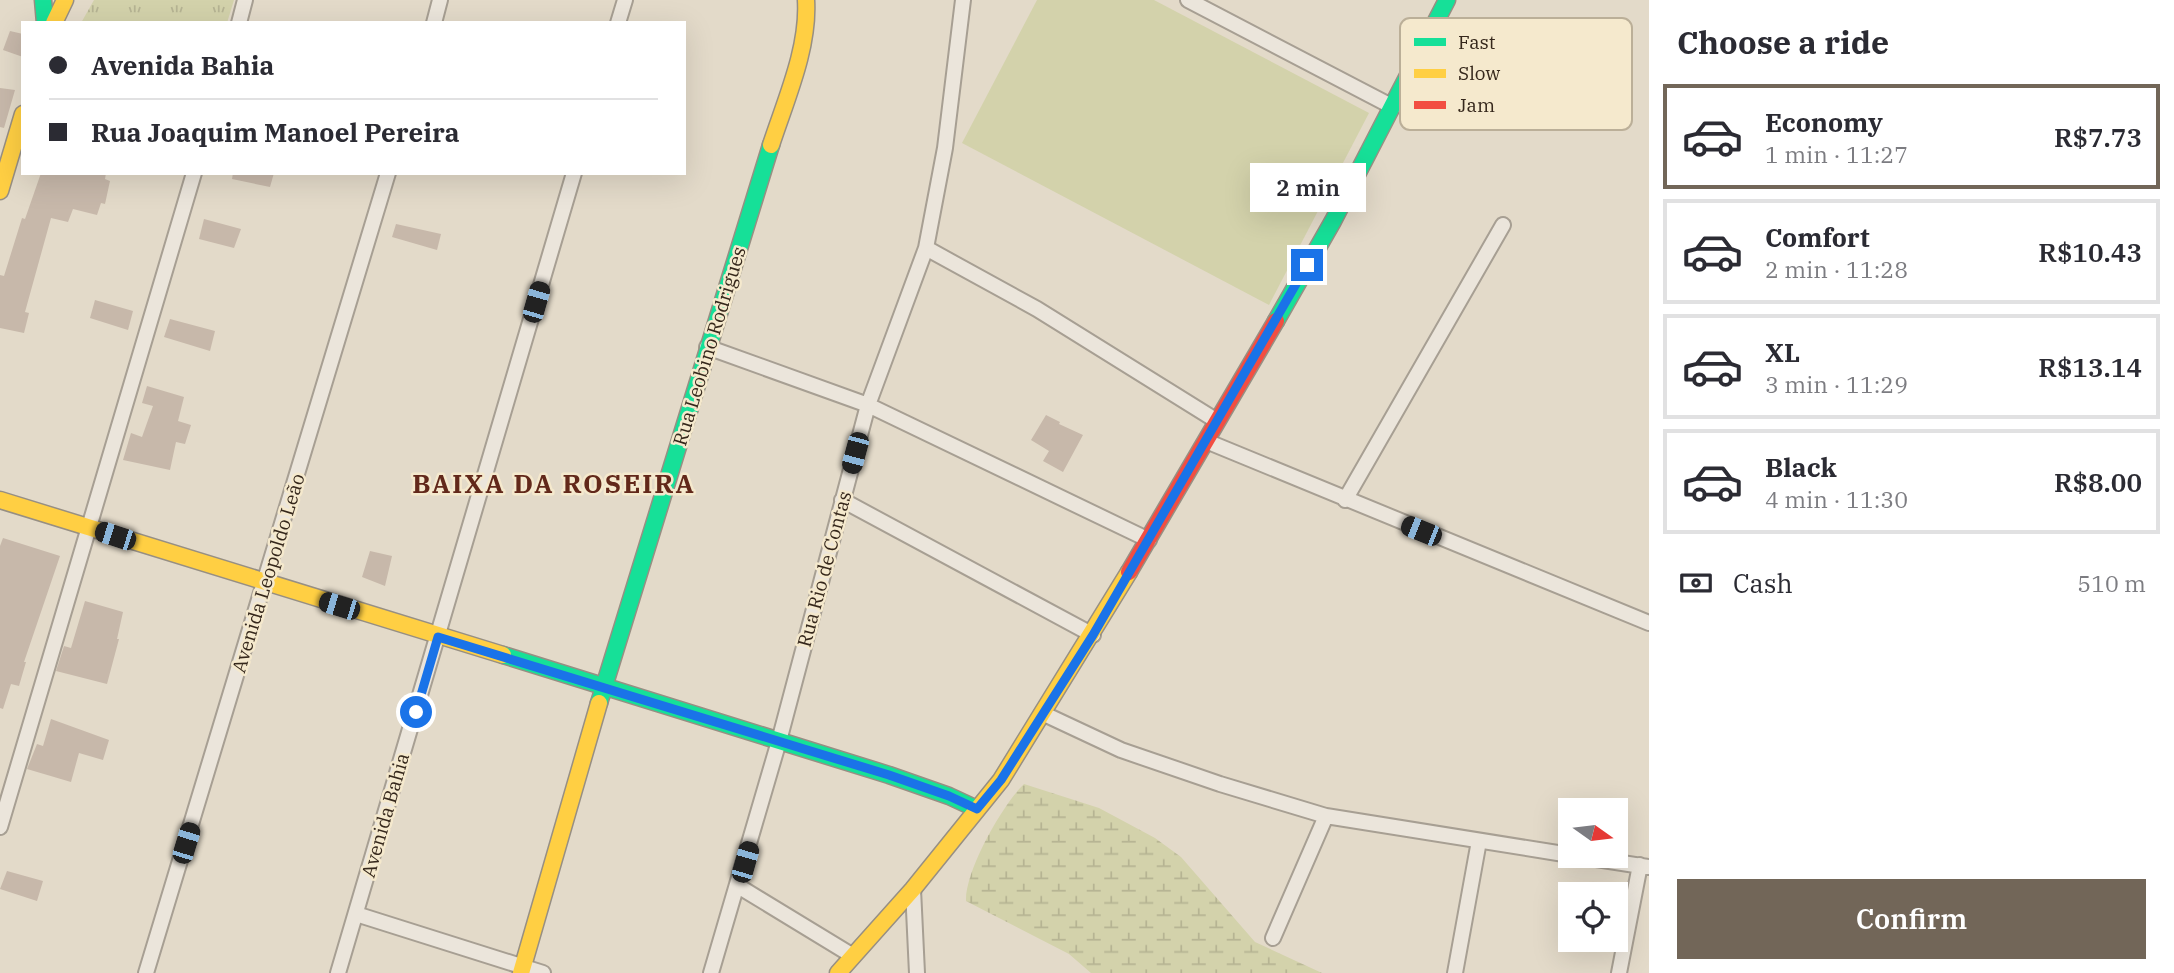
<!DOCTYPE html>
<html lang="en">
<head>
<meta charset="utf-8">
<style>
  body { margin:0; font-family:"IBM Plex Serif",serif; background:#f7f7f7; color:#2b2b33; height:100vh; display:flex; flex-direction:column; font-size:26px; white-space:nowrap }
  * { box-sizing:border-box; margin:0 }
  p { font-size:23px; color:#7c7c81 }
  .icon { flex:none; width:38px; height:38px; fill:none; stroke:currentColor; stroke-width:2; stroke-linecap:round; stroke-linejoin:round }
  .map { position:relative; flex:1; overflow:hidden }
  .details { display:flex; flex-direction:column; background:#fff; width:525px }
  .details>* { flex:none }
  .banner { position:absolute; left:21px; top:21px; width:665px; height:154px; border-radius:0px; box-shadow:0 7px 28px #0002; display:grid; align-content:center; height:154px; padding:0 28px; background:#fff }
  .needle { width:46px; rotate:104deg }
  .fabs { position:absolute; left:1558px; top:798px; display:grid; gap:14px }
  .fabs a { display:grid; place-items:center; width:70px; height:70px; border-radius:0px; background:#fff; box-shadow:0 7px 28px #0002; font-size:35px }
  .end { position:absolute; width:32px; height:32px; margin:-16px; border:9px solid #1a73e8; background:#fff; box-shadow:0 0 0 4px #fff }
  .from { border-radius:50% }
  .bubble { position:absolute; height:49px; border-radius:0px; background:#fff; box-shadow:0 7px 28px #0002; font-size:23px; font-weight:600; line-height:49px; text-align:center }
  .car { position:absolute; width:21px; height:42px; margin:-21px -10px; border-radius:9px; box-shadow:0 0 5px 2px #0007; background:linear-gradient(#222 24%,#8ab4d8 0 40%,#222 0 76%,#8ab4d8 0 86%,#222 0) }
  .banner b { display:flex; align-items:center; gap:24px; height:66px; font-size:26px }
  .banner b+b { border-top:2px solid #e1e1e2 }
  .banner i { width:18px; height:18px; background:#2b2b33 }
  ul { padding:0; list-style:none }
  li { display:flex; align-items:center; gap:21px; height:105px; margin:0 14px 10px; padding:0 14px; border:4px solid #e1e1e2; border-radius:0px }
  li div { flex:1 }
  li b { display:block; font-size:26px }
  li em { font-style:normal; font-weight:600 }
  li.selected { border-color:#726658 }
  li>.icon { width:63px; height:63px; stroke-width:1.5 }
  h2 { padding:0 28px; font-size:32px; line-height:84px }
  .pay { display:flex; align-items:center; gap:18px; height:77px; padding:0 28px; font-size:26px }
  .pay p { margin-inline-start:auto }
  .button { display:flex; gap:14px; margin-top:auto; padding:14px 28px }
  .button a { flex:1; height:80px; border-radius:0px; background:#726658; color:#fff; font-size:28px; font-weight:600; line-height:80px; text-align:center }
  main { display:flex; flex:1; min-height:0 }
  .map>svg:first-child { display:block }
  .grass { fill:url(#grass-tufts) }
  .wetland { fill:url(#wetland-marsh) }
  .green { fill:#d3d2ab }
  .building { fill:#c7b8aa }
  .lines { fill:none; stroke-linecap:round; stroke-linejoin:round }
  .street-casing { stroke:#a79f93; stroke-width:18 }
  .fast-casing { stroke:#978f83; stroke-width:19 }
  .slow-casing { stroke:#978f83; stroke-width:19 }
  .jam-casing { stroke:#978f83; stroke-width:19 }
  .street { stroke:#ebe5db; stroke-width:14 }
  .fast { stroke:#16e098; stroke-width:16 }
  .slow { stroke:#ffcf43; stroke-width:16 }
  .jam { stroke:#f24e42; stroke-width:16 }
  .route { stroke:#1a73e8; stroke-width:9 }
  .labels { text-anchor:middle; dominant-baseline:central; stroke-width:5; stroke-linejoin:round; paint-order:stroke }
  .street-label { font-size:19px; fill:#35271b; stroke:#f5e9cd }
  .district-label { font-size:26px; font-weight:bold; letter-spacing:2px; fill:#62281a; stroke:#f5e9cd }
  .key { fill:#f5e9cd; stroke:#bbaf98; stroke-width:2 }
  .key-label { font-size:19px; fill:#35271b }
</style>
</head>
<body>
<main>
<div class="map">
<svg width="1649" height="973" viewBox="0 0 1649 973">
  <defs>
    <pattern id="grass-tufts" width="24" height="20" patternUnits="userSpaceOnUse" patternTransform="scale(1.75)"><rect width="24" height="20" fill="#d3d2ab"/><path d="M3 7l-1-3M5 7V3M7 7l1-3M15 17l-1-3M17 17v-4M19 17l1-3" fill="none" stroke="#b6b493"/></pattern>
    <pattern id="wetland-marsh" width="20" height="14" patternUnits="userSpaceOnUse" patternTransform="scale(1.75)"><rect width="20" height="14" fill="#d3d2ab"/><path d="M1 5h8M5 5V1M11 12h8M15 12V8" fill="none" stroke="#b6b493"/></pattern>
  </defs>
  <rect width="100%" height="100%" fill="#e3dac9"/>
  <path class="grass" d="M94,0H234L227,23H81Z"/>
  <path class="wetland" d="M1024,784L1099,808L1155,838L1181,857L1255,942L1322,973H1091L1069,954L966,901C965,871 1002,805 1024,784Z"/>
  <path class="green" d="M1037,0H1154L1369,113L1269,305L962,143Z"/>
  <path class="building" d="M10,31L23,34V57L3,50Z
    M0,88L15,90L4,128L0,127Z
    M41,173H106L105,179L110,181L105,204L101,203L97,215L73,209L68,222L51,218L25,312L29,313L24,333L0,328V275L4,276L22,218L25,219Z
    M233,173H274L270,187L232,179Z
    M204,219L241,229L234,248L199,239Z
    M396,224L441,234L437,250L392,237Z
    M95,300L133,311L128,330L90,318Z
    M170,319L215,331L210,351L164,337Z
    M147,386L184,397L178,421L191,425L185,444L176,442L170,470L123,460L131,433L142,437L153,406L142,403Z
    M1046,415L1060,422L1059,424L1083,435L1063,472L1043,461L1049,451L1031,440Z
    M3,538L60,556L24,662H26L19,686L11,684L3,709L0,708V546Z
    M370,551L392,556L385,586L362,577Z
    M85,601L123,612L117,639H119L107,684L56,671L64,646L71,648Z
    M51,719L109,740L103,760L79,753L71,782L27,769L37,744L43,746Z
    M7,871L43,881L37,901L0,889Z"/>
  <g class="lines">
    <defs>
      <path id="street" d="M1188,0L1393,107
        M239,23L245,0
        M434,23L440,0
        M618,23L625,0
        M926,248L1037,309L1217,421
        M707,347L868,405L1149,540
        M1206,441L1649,623
        M842,500L1093,635
        M1345,500L1503,225
        M1042,713L1121,750L1220,784L1326,816L1570,855
        M0,827L194,173
        M1577,856L1648,867
        M738,886L853,956
        M913,889L917,973
        M356,914L543,973
        M1273,938L1326,816
        M146,973L388,173
        M338,973L574,173
        M711,973L779,741L868,405L926,248L945,148L963,0
        M1455,973L1479,841
        M1619,973L1640,865"/>
      <path id="fast" d="M43,0L45,23
        M1276,321L1333,221L1447,0
        M503,655L889,775L949,796L977,809
        M599,703L771,145"/>
      <path id="slow" d="M54,23L65,0
        M771,145C786,99 809,48 806,0
        M0,191L23,114
        M0,500L503,655
        M521,973L599,703
        M838,973L913,889L1001,780L1129,572"/>
      <path id="jam" d="M1129,572L1276,321"/>
    </defs>
    <use href="#street" class="street-casing"/>
    <use href="#fast" class="fast-casing"/>
    <use href="#slow" class="slow-casing"/>
    <use href="#jam" class="jam-casing"/>
    <use href="#street" class="street"/>
    <use href="#fast" class="fast"/>
    <use href="#slow" class="slow"/>
    <use href="#jam" class="jam"/>
  </g>
  <g class="lines">
    <path class="route" d="M416,712L438,637L889,775L949,796L977,809L1001,780L1093,635L1307,265"/>
  </g>
  <g class="labels">
    <g class="street-label">
      <text transform="translate(709 346) rotate(-73)">Rua Leobino Rodrigues</text>
      <text transform="translate(824 569) rotate(-75)">Rua Rio de Contas</text>
      <text transform="translate(268 573) rotate(-73)">Avenida Leopoldo Leão</text>
      <text transform="translate(385 815) rotate(-74)">Avenida Bahia</text>
    </g>
    <g class="district-label">
      <text x="554" y="483">BAIXA DA ROSEIRA</text>
    </g>
  </g>
  <rect x="1400" y="18" width="232" height="112" rx="10" class="key"/>
  <rect x="1414" y="38" width="32" height="8" fill="#16e098"/>
  <rect x="1414" y="69" width="32" height="9" fill="#ffcf43"/>
  <rect x="1414" y="101" width="32" height="8" fill="#f24e42"/>
  <g class="key-label">
    <text x="1458" y="49">Fast</text>
    <text x="1458" y="80">Slow</text>
    <text x="1458" y="112">Jam</text>
  </g>
</svg>
<div class="fabs">
<a><svg class="needle" viewBox="-14 -14 28 28"><path d="M0-13l5 13h-10z" fill="#e53935"/><path d="M0 13l5-13h-10z" fill="#7c7c81"/></svg></a>
<a><svg class="icon" aria-label="locate" viewBox="0 0 24 24"><circle cx="12" cy="12" r="6"/><path d="M12 2v4M12 18v4M2 12h4M18 12h4"/></svg></a>
</div>
<i class="end from" style="left:416px;top:712px"></i>
<i class="end" style="left:1307px;top:265px"></i>
<div class="bubble" style="left:1250px;top:163px;width:116px">2 min</div>
<i class="car" style="left:536px;top:302px;rotate:16deg"></i>
<i class="car" style="left:855px;top:453px;rotate:195deg"></i>
<i class="car" style="left:1421px;top:531px;rotate:292deg"></i>
<i class="car" style="left:115px;top:536px;rotate:288deg"></i>
<i class="car" style="left:339px;top:606px;rotate:287deg"></i>
<i class="car" style="left:186px;top:843px;rotate:17deg"></i>
<i class="car" style="left:745px;top:862px;rotate:16deg"></i>
<div class="banner">
<b><i class="from"></i>Avenida Bahia</b>
<b><i></i>Rua Joaquim Manoel Pereira</b>
</div>
</div>
<section class="details">
<h2>Choose a ride</h2>
<ul>
<li class="selected"><svg class="icon" aria-label="car" viewBox="0 0 24 24"><path d="M5 17H2v-5l4-1 3-4h7l3 4 3 1v5h-3M9 17h6M6 11h13"/><circle cx="7" cy="17" r="2"/><circle cx="17" cy="17" r="2"/></svg><div><b>Economy</b><p>1 min · 11:27</p></div><em>R$7.73</em></li>
<li><svg class="icon" aria-label="car" viewBox="0 0 24 24"><path d="M5 17H2v-5l4-1 3-4h7l3 4 3 1v5h-3M9 17h6M6 11h13"/><circle cx="7" cy="17" r="2"/><circle cx="17" cy="17" r="2"/></svg><div><b>Comfort</b><p>2 min · 11:28</p></div><em>R$10.43</em></li>
<li><svg class="icon" aria-label="car" viewBox="0 0 24 24"><path d="M5 17H2v-5l4-1 3-4h7l3 4 3 1v5h-3M9 17h6M6 11h13"/><circle cx="7" cy="17" r="2"/><circle cx="17" cy="17" r="2"/></svg><div><b>XL</b><p>3 min · 11:29</p></div><em>R$13.14</em></li>
<li><svg class="icon" aria-label="car" viewBox="0 0 24 24"><path d="M5 17H2v-5l4-1 3-4h7l3 4 3 1v5h-3M9 17h6M6 11h13"/><circle cx="7" cy="17" r="2"/><circle cx="17" cy="17" r="2"/></svg><div><b>Black</b><p>4 min · 11:30</p></div><em>R$8.00</em></li>
</ul>
<div class="pay"><svg class="icon" aria-label="cash" viewBox="0 0 24 24"><path d="M3 7h18v10H3z"/><circle cx="12" cy="12" r="2"/></svg>Cash<p>510 m</p></div>
<div class="button"><a>Confirm</a></div>
</section>
</main>
</body>
</html>
